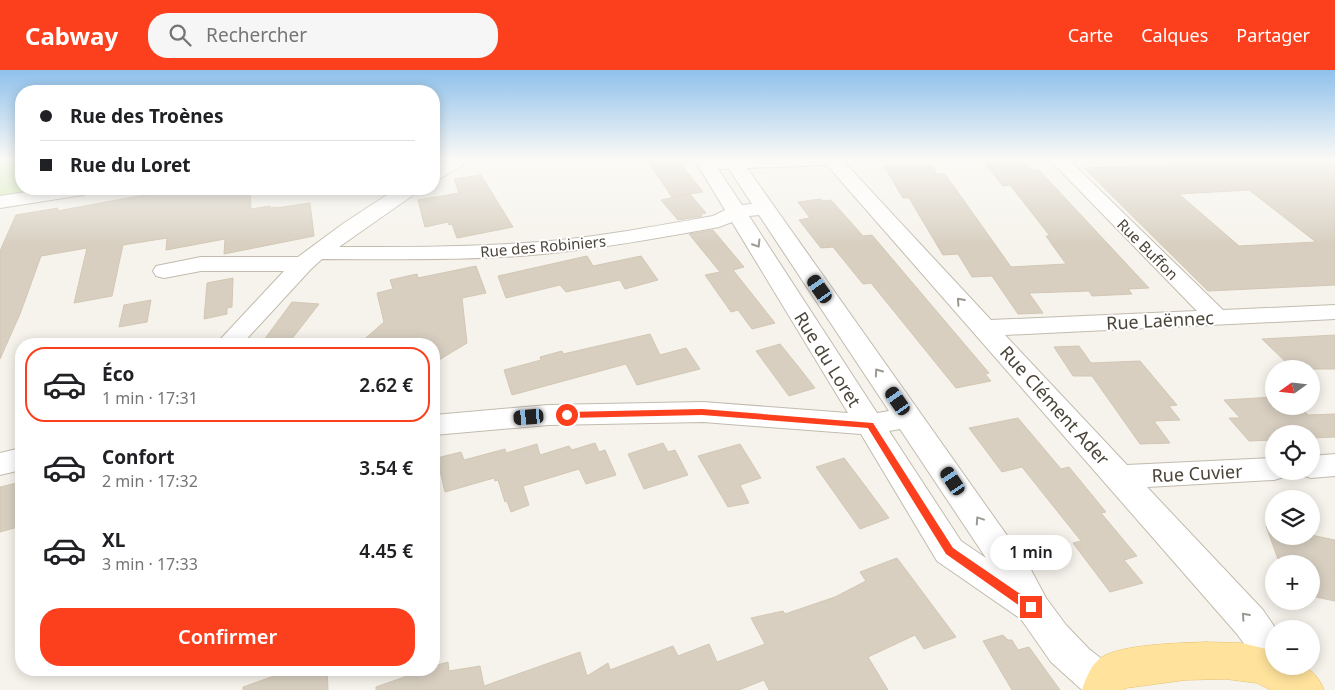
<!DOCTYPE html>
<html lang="fr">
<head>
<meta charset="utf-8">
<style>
  body { margin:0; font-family:"Noto Sans",sans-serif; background:#f6f6f6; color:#202124; height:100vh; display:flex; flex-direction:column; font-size:19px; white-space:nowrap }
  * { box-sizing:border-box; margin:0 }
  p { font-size:16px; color:#757577 }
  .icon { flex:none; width:28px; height:28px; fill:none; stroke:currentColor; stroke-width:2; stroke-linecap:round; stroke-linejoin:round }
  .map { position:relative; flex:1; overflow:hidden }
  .details { position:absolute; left:15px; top:268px; width:425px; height:338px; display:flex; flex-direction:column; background:#fff; border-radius:20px; box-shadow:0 2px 12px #0003 }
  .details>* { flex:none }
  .hud { position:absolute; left:15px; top:15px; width:425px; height:110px; border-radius:20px; box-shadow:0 2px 12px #0003; display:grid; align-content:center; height:110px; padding:0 25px; background:#fff }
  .needle { width:32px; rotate:255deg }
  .tools { position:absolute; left:1265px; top:290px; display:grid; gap:10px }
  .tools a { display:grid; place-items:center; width:55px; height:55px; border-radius:50%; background:#fff; box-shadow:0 2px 12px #0003; font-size:25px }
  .end { position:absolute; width:22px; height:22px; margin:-11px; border:6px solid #fc3f1d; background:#fff; box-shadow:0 0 0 2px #fff }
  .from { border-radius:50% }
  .bubble { position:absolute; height:35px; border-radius:18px; background:#fff; box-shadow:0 2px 12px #0003; font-size:16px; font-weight:600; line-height:35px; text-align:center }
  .car { position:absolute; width:15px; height:30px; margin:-15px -8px; border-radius:6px; box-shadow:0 0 4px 1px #0007; background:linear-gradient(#222 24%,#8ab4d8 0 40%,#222 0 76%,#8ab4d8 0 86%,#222 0) }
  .hud b { display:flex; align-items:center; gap:18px; height:48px; font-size:19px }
  .hud b+b { border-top:1px solid #e0e0e0 }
  .hud i { width:12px; height:12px; background:#202124 }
  ul { padding:9px 0 0; list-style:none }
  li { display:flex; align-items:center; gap:15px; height:75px; margin:0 10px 8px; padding:0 15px; border:2px solid transparent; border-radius:20px }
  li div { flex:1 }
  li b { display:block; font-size:19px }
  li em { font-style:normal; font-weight:600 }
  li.active { border-color:#fc3f1d }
  li>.icon { width:45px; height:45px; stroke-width:1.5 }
  .action { display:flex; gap:10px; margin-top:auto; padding:10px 25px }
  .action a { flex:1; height:58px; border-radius:20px; background:#fc3f1d; color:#fff; font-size:20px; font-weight:600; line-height:58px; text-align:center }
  header { display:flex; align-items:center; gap:30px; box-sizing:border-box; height:70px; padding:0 25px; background:#fc3f1d; color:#fff }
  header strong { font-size:24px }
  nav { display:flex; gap:28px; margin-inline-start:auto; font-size:18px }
  .search { width:350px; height:45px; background:#f6f6f6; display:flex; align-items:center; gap:12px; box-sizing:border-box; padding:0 18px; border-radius:20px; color:#757577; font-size:19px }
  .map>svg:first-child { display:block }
  .green { fill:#d2eab5 }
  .building { fill:#d8cfc1; stroke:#d3c7b4; fill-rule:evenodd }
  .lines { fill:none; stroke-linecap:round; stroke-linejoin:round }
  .minor-casing { stroke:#c2bbae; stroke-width:2 }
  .major-casing { stroke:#e6c16a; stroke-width:1 }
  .minor { fill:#fff; fill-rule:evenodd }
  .major { fill:#ffe39c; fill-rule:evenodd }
  .oneway { stroke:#9c9892 }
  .route { fill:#fc3f1d }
  .labels { text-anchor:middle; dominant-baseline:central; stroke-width:4; stroke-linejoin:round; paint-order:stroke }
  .far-street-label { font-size:15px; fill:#4b4439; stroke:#fff }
  .street-label { font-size:18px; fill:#4b4439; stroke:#fff }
</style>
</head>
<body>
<header>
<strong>Cabway</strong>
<div class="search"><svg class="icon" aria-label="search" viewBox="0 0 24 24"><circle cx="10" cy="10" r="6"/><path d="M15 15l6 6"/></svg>Rechercher</div>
<nav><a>Carte</a><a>Calques</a><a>Partager</a></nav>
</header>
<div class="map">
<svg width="1335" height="620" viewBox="0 0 1335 620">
  <rect width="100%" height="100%" fill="#f6f3ec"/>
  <path class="green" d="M0,89H21V119H47L0,126Z"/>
  <path class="building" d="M646,89H677L703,122L672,127Z
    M1254,89H1335V215L1208,221L1084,98L1259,92ZM1249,120L1316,172L1239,176L1179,124Z
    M1024,91L1032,100H1039L1149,218L1128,219L1132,224L1092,226L1089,221L1029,223L1043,243L1018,244L992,206L972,207L958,184L943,185L909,128H903L884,96L931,95L937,104H945L1011,197L1066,194L1046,166H1050L1010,115L1003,116L984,93Z
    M481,105L513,157L457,168L452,154L449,155L448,152L425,157L418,130L459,123L454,109Z
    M156,119H250L251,139L270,136V138L276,137V138L310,133L314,166L224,184L225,169L166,180L167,168L123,175L112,226L74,233L87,178L41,186L20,244L0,289V181L16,145L58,138L57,141L155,123Z
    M690,124L706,143L701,144L702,146L678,150L661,130Z
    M821,129L823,131L831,130L863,166L872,165L989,303L985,304L991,311L956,318L871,213L863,214L833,177L821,178L799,150L810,148L798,132Z
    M713,160L744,197L733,200L775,253L752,259L738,240L731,242L705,205L720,202L689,164Z
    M587,186L593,196L641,186L658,210L625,219L620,210L566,222L560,215L506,228L498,206Z
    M476,196L486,223L462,228L467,273L434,293V274H359L384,252L377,223L393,219L390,210L417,204L418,208Z
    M233,208L232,237L227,238V244L204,249L207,213Z
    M151,230L147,252L119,257L124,235Z
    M292,232L319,234L288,274H261Z
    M650,264L660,285L686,278L700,299L637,315L626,294L512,325L504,300L541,290L540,287L562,281L563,284Z
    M1335,265V299H1293L1262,269Z
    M780,274L797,295L815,318L789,326L756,281Z
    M1079,276L1091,293L1140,291L1177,335L1169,336L1180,350L1154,351L1170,373L1140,374L1092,306H1073L1054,277Z
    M1274,327V336H1300L1308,345L1335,344V367L1311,368V364H1274V370L1249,371L1229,348H1240L1224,330Z
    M1018,348L1061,399L1069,397L1106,442L1101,443L1137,486L1124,490L1143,513L1110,522L1073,473L1081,471L1022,397L1002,402L969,358Z
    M595,373L599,382L605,380L616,405L586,414L579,399L523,416L529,435L511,442L507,431L505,432L498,410L495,411L494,408L445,422L437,388L461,382L464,390L505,379L506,383L537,374L540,385L569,376L572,380Z
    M663,373L668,382L675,380L688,405L644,419L628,384Z
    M740,374L761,408L740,415L749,433L728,437L698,386Z
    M844,388L866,417L889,448L860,459L816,397Z
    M21,412V456L0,462V417Z
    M1266,456L1274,458V466L1311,465L1335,470V531L1311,526V494H1295L1278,489Z
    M897,488L956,567L924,579L915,565L868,587L888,620H769L764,610L739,620H376V617L427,599H434V596L448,592L449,601L480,596L484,616L580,582L587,606L608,593L610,600L673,576L678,586L709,574L717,592L765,574L751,548L783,541L785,544L835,527L866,511L860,502Z
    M1003,565L1008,570H1012L1018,580L1029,577L1060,620H1012L983,571Z
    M294,599H327L328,620H243V617Z"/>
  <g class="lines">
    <defs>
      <path id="minor" d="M448,89H469L466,93L441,108L434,109V97Z
        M694,89H712L713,91L720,89H848L845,93L991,250L1197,241L1049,89H1068L1223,240L1335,235V249L1005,265L1127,395L1274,388V401H1288L1284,407L1274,410L1147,417L1263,540L1276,559H1274V596L1287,597L1274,602L1261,597L1237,564L827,95L747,98L1030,498L1046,528L1066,555L1089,579L1117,601L1123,614L1120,620H1082L1051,592L1021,549L937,491L861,364L703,352L548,355L434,365V345L548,335L703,332L848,343L732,152L719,157C660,168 602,178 543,184C469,191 396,189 322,189L311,199L242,274H216L284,201H201L164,208L156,206L153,201L156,196L201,187H298L344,153L396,119H419L416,123L339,177C406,177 473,177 540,172C599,167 656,156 713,146L725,140ZM718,99H729L752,134L742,135ZM759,145L889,341L877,343L749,146ZM900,359L986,488L961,471L889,361Z
        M48,119H93L90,123L83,125L0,138V126Z
        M21,378V400L0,405V383Z
        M1335,384V406L1311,408L1301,405L1299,401H1311V386Z"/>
      <path id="major" d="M1206,572L1242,573L1274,581V596C1300,596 1313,593 1324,620H1271L1257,613L1225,609L1186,610L1126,618L1124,620H1082C1086,608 1091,594 1102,587C1123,574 1181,573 1206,572Z"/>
    </defs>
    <use href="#minor" class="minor-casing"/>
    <use href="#major" class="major-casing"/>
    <use href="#minor" class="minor"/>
    <use href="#major" class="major"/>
  </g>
  <defs><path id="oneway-chevron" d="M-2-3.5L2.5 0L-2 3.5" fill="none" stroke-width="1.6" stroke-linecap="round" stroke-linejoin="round" transform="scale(1.25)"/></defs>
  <g class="oneway">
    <use href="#oneway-chevron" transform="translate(757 174) rotate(58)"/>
    <use href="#oneway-chevron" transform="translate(960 231) rotate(-132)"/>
    <use href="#oneway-chevron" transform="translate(878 302) rotate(-125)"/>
    <use href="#oneway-chevron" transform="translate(979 450) rotate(-124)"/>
    <use href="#oneway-chevron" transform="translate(1245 546) rotate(-132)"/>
  </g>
  <linearGradient id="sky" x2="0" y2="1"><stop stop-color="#8fc1ec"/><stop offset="0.51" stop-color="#fbfaf6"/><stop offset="1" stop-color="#fbfaf6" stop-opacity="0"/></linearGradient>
  <rect width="1335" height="175" fill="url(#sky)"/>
  <path class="route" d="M702,339L873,353L953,478L1035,534L1036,537L1035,541H1027L946,484L868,358L702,345L567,348L563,345L567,342Z"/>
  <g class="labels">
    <g class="far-street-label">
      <text transform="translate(543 176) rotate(-5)">Rue des Robiniers</text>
      <text transform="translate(1148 179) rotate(45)">Rue Buffon</text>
    </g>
    <g class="street-label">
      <text transform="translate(1160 250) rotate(-3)">Rue Laënnec</text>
      <text transform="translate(828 289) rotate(58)">Rue du Loret</text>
      <text transform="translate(1055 335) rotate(48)">Rue Clément Ader</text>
      <text transform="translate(1197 403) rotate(-3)">Rue Cuvier</text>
    </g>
  </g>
</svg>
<div class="tools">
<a><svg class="needle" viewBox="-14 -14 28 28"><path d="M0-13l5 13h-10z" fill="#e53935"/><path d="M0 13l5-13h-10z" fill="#757577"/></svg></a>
<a><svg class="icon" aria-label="locate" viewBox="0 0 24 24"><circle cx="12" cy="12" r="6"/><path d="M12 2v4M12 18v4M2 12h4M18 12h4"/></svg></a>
<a><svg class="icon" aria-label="layers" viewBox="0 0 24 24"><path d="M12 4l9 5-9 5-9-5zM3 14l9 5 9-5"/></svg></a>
<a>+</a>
<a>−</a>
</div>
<i class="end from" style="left:567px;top:345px"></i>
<i class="end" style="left:1031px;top:537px"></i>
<div class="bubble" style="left:990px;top:465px;width:82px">1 min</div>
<i class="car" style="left:820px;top:219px;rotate:325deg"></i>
<i class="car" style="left:898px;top:331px;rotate:325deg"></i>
<i class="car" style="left:529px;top:347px;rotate:265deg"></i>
<i class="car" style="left:953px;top:411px;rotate:326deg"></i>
<div class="hud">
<b><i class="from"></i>Rue des Troènes</b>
<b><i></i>Rue du Loret</b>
</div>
<section class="details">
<ul>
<li class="active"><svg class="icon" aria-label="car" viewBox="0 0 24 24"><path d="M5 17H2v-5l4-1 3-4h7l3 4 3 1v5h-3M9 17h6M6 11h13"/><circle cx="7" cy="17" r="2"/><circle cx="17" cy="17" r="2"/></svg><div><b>Éco</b><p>1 min · 17:31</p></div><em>2.62 €</em></li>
<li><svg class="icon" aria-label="car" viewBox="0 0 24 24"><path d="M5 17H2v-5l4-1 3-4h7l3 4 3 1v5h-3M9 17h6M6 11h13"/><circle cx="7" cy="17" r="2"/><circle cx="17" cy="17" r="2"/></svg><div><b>Confort</b><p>2 min · 17:32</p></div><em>3.54 €</em></li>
<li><svg class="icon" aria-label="car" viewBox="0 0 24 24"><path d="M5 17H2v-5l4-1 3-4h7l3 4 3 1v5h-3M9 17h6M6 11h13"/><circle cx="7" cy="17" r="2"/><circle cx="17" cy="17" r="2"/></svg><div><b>XL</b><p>3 min · 17:33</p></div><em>4.45 €</em></li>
</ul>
<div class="action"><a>Confirmer</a></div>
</section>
</div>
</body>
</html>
